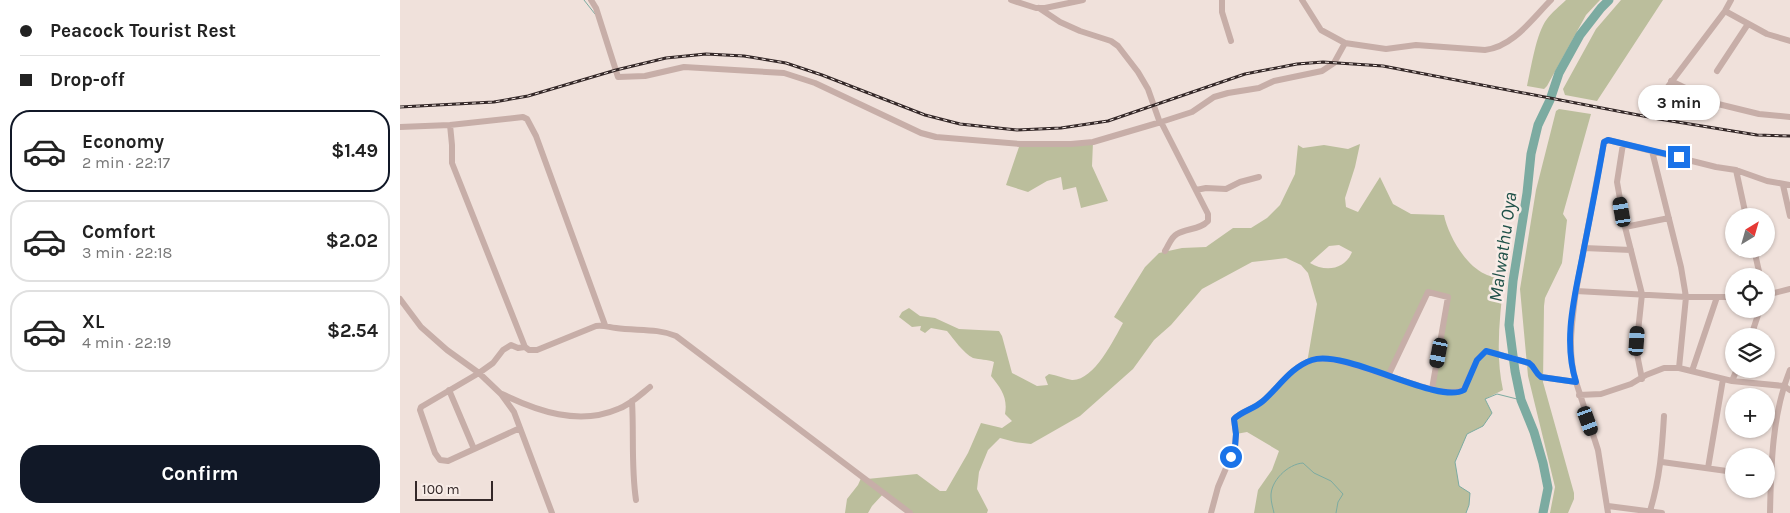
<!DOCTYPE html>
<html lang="en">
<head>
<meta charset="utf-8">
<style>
  body { margin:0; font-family:Karla,sans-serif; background:#f6f6f6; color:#222; height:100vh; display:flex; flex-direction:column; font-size:19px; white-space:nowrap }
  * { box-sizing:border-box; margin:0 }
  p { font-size:16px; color:#767676 }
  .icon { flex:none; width:28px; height:28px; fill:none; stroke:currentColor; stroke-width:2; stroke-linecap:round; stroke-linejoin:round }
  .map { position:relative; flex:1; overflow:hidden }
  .side { display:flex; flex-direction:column; background:#fff; width:400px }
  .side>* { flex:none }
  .banner { display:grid; align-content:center; height:110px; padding:0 20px; background:#fff }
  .needle { width:32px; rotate:37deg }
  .controls { position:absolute; left:1325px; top:208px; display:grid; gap:10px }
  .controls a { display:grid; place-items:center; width:50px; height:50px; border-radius:50%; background:#fff; box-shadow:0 1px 4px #0004; font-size:25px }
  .scale { position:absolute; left:15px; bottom:12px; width:78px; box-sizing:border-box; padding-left:5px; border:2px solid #342828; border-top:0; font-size:14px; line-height:18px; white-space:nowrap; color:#342828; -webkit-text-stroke:4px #f8ece7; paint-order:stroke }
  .end { position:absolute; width:22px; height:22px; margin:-11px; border:6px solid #1a73e8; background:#fff; box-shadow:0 0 0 2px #fff }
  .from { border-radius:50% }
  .bubble { position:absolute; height:35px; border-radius:18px; background:#fff; box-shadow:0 1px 4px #0004; font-size:16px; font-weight:700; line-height:35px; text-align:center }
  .car { position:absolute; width:15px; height:30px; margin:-15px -8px; border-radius:6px; box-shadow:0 0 4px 1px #0007; background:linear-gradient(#222 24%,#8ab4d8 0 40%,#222 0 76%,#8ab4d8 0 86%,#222 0) }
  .banner b { display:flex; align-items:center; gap:18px; height:48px; font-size:19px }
  .banner b+b { border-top:1px solid #e0e0e0 }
  .banner i { width:12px; height:12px; background:#222 }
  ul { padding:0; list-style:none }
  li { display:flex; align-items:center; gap:15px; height:82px; margin:0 10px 8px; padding:0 10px; border:2px solid #e0e0e0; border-radius:20px }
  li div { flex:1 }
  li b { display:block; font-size:19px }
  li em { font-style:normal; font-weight:700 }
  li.current { border-color:#111827 }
  li>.icon { width:45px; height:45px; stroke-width:1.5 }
  .action { display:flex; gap:10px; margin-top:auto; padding:10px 20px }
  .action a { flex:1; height:58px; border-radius:20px; background:#111827; color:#fff; font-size:20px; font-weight:700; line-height:58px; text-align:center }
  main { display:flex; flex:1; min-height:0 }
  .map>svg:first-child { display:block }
  .green { fill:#bbbe9c; fill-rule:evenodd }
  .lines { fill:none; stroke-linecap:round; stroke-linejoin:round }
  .stream { stroke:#7caba1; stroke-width:1 }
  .river { stroke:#7caba1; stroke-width:9 }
  .street { stroke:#c7aea8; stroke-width:6 }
  .rail-casing { stroke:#342828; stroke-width:3 }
  .rail { stroke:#f8ece7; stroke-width:1; stroke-dasharray:4; stroke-linecap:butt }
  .route { stroke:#1a73e8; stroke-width:6 }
  .labels { text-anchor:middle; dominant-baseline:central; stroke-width:5; stroke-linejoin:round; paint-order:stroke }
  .water-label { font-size:19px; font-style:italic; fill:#205249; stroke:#f8ece7 }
</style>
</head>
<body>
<main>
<section class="side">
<div class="banner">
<b><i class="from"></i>Peacock Tourist Rest</b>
<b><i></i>Drop-off</b>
</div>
<ul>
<li class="current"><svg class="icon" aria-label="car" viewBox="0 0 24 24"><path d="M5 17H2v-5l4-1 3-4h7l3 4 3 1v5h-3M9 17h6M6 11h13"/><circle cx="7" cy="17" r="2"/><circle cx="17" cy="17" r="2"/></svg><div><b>Economy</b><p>2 min · 22:17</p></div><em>$1.49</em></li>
<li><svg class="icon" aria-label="car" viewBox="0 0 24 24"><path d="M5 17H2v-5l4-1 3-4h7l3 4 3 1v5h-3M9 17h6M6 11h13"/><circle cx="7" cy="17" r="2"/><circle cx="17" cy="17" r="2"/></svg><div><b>Comfort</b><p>3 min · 22:18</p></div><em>$2.02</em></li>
<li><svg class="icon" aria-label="car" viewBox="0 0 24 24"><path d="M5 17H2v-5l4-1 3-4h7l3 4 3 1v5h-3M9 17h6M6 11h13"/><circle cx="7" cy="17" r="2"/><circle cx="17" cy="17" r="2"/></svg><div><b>XL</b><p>4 min · 22:19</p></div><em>$2.54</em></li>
</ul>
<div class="action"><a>Confirm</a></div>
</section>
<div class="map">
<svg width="1390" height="513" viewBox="0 0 1390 513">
  <rect width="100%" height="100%" fill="#f0e1db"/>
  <path class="green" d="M1166,0H1200L1186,15L1147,86L1144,89L1127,86C1131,69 1136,33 1147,19C1152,12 1160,6 1166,0Z
    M1221,0H1263L1197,101L1165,95L1163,89L1196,29Z
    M1159,109L1191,114L1163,214L1167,220L1162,263L1145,298L1144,306L1143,382L1174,493V499L1168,513H1150L1155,487L1128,376L1120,289L1136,190L1156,111Z
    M693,142L692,166L708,201L681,208L676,187L663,190L661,177L647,181L628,192L606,185L620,144Z
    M960,144L955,167L945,198L946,207L958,212L980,177L993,204L1011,214L1044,215C1048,235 1065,265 1085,274C1090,277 1098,277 1104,278C1100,316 1095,353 1103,390L1085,399L1092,413L1083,426L1067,434L1055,462L1059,486L1070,493L1069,505L1066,513H854L858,490L872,470L879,451L847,432L836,434L834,423L907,363L917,304L908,273L901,265L886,258L852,262L802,289L771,325L754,340L733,369L680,416L631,444L615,442L600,438L588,450L579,472L577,489L588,510L587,513H510L484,493L472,506L468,513H445L447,499L458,485L462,476L467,479L517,474L540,491H546L568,453L581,423L602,428L612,421L605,414C608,398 601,388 591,376L594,362C587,359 580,360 573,358C563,353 554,339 547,331L531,328L525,333L520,330L521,326L512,327L499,317L502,312L509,308L520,316L535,318L559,329L599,331L602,336L612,373L637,386L648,385L645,377L649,374C657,375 665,379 672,380C694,381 714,339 723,323L714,317L745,267L759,253L782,248L806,247L833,228H851L867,218L880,205L895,174L898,145L903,148L924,145L948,149ZM939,245L952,252C945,270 925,272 910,263L929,246ZM1029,292L1049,299L1032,389L988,376Z"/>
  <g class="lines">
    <path class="stream" d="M184,0L195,14
      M874,513C873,508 871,502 871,497C870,481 888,464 903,463L914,473L931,481L943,494L938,502L936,513
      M1066,513L1069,505L1070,493L1059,486L1055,462L1067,434L1083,426L1092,413L1085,399L1097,394L1121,400"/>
    <path class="river" d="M1143,513L1148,488L1143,463L1134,432L1121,400L1115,371L1109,325L1113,281L1127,193L1131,154L1138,125L1150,100L1159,73L1180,35L1201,8L1209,0"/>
    <path class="street" d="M191,0L196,8L218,77L245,76L284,67L384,73L415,83L521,133L536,137L620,144H671L693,142L761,122L792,112L814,97L828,93L859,88L874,81L922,71L934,63L945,43
      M611,0L636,8H645L683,0
      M822,0V12L831,41
      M902,0L921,30L945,43L986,49L1016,45L1085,50C1113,47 1132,19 1151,0
      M639,8L660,22L680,31L711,41L718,46L738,72L748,89L760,123
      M1325,11L1367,34L1390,41
      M1317,71L1348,24
      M1271,81L1318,104L1359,114L1390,117
      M1251,109L1325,11L1331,0
      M761,122L808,214V221C800,230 787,228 777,234C771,237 769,245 765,251
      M50,125L52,145V163L125,347L129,350H137L196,326C204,325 208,327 216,328C236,331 257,328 276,336L510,513
      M0,127L50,125L123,117L127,119L136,136L205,325
      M1223,144L1217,182L1225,227L1242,294L1237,341V354L1242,379
      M1252,151L1316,167L1336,170L1367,181L1390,185
      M1336,170L1346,216
      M1383,185L1390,216
      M796,190L806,188L826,189L840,182L859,177
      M1225,227L1269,218
      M1184,248L1231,250
      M1354,249L1360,276
      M1176,291L1204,142L1208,140L1252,151L1281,267L1286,297L1279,368
      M1366,295L1390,289
      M0,299L21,327L47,350L79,373L101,394L114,412L152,513
      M1351,336L1360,309
      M1292,371L1317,297
      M988,376L1028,292L1048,297L1032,389
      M1332,381L1337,369
      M1176,382C1167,352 1172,322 1176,291L1286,297H1334
      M49,390L74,449
      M102,394C137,411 179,426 218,409C230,405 240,395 250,387
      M1179,395L1201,394L1231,384L1246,375L1264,368H1279L1332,381L1384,386L1390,390
      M232,401C234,434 231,467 236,500
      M120,428L48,461L40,460L35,453L20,410L21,407L79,373L93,363L103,350L111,345L118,348L125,347
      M1262,462L1334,472
      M1308,468L1323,379
      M1208,506L1262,513
      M1250,511C1260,478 1262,450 1264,416
      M811,513L818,487L835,447L836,434L834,419C842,411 854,409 863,401C879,387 891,367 912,360C947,350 1037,405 1064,389L1077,360L1086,351L1129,363C1135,367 1135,373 1141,377L1176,382L1198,450L1208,513
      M1370,513C1371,466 1372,414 1390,370"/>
    <defs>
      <path id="rail" d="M0,107L94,102L128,96L216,70L266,58L306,54L344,56L386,63L422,75L525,115L560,124L617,130L661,128L708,121L845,74L897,64L923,62L983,66L1259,119L1357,135L1390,136"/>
    </defs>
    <use href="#rail" class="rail-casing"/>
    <use href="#rail" class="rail"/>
  </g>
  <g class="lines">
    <path class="route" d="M831,457L835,447L836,434L834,419C842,411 854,409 863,401C879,387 891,367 912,360C947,349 1037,405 1064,390L1077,360L1086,351L1129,363C1135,367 1135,373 1141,377L1176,382C1162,338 1176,292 1184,248C1191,213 1198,177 1204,142L1208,140L1279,157"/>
  </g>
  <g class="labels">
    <g class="water-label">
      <text transform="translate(1103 247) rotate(-82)">Malwathu Oya</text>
    </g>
  </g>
</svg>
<div class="controls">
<a><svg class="needle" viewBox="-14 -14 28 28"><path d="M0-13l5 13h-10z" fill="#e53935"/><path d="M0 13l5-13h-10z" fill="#767676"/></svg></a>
<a><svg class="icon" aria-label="locate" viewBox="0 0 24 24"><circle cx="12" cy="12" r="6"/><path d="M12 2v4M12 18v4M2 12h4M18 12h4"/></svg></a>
<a><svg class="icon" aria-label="layers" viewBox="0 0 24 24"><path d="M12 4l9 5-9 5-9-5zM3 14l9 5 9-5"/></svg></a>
<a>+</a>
<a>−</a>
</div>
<div class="scale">100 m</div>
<i class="end from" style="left:831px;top:457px"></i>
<i class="end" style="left:1279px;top:157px"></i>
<div class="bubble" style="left:1238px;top:85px;width:82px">3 min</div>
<i class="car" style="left:1222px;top:212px;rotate:350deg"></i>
<i class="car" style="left:1237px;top:341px;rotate:4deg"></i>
<i class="car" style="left:1039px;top:353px;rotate:191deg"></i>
<i class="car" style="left:1188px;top:421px;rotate:160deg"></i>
</div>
</main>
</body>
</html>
